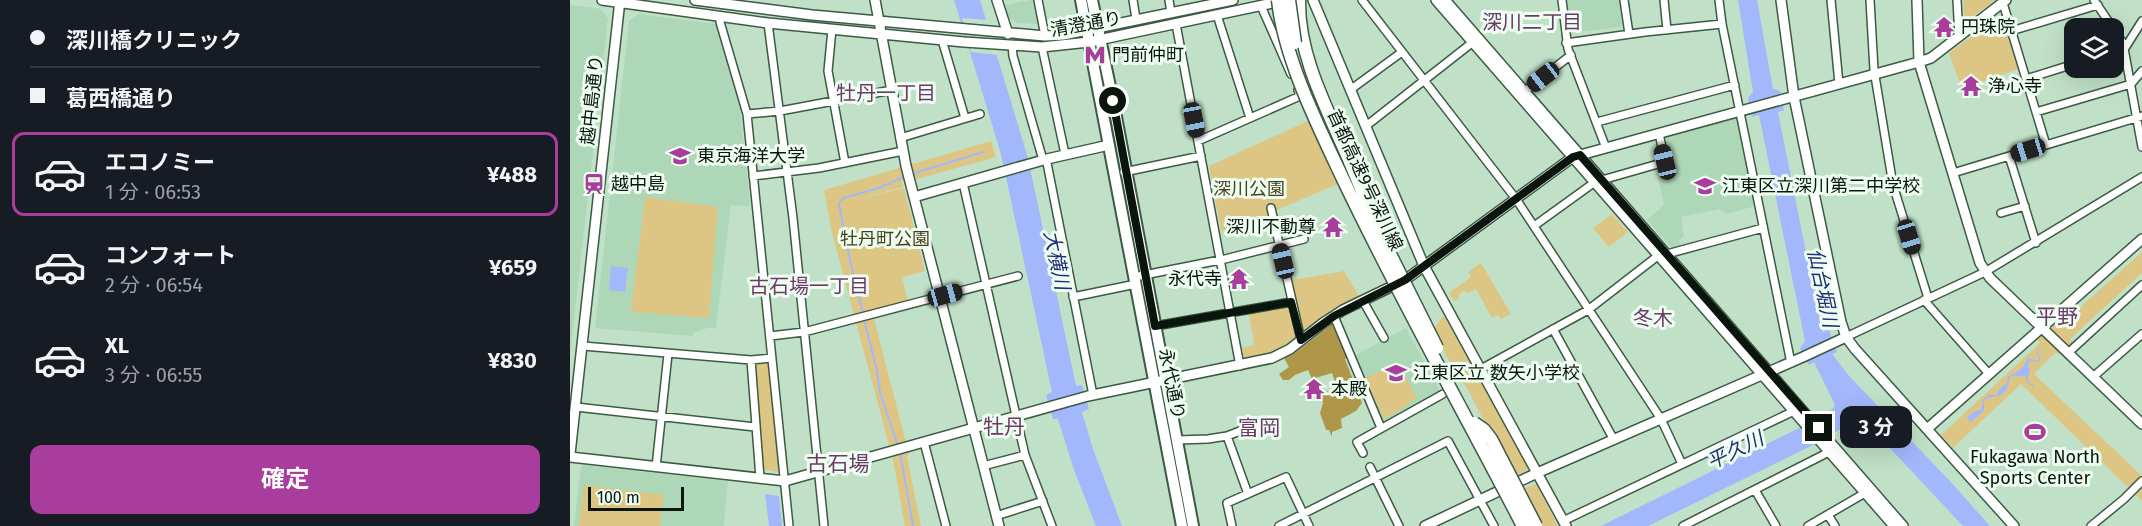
<!DOCTYPE html>
<html lang="ja">
<head>
<meta charset="utf-8">
<style>
  body { margin:0; font-family:"Fira Sans","Noto Sans JP",sans-serif; background:#242831; color:#f1f3f6; height:100vh; display:flex; flex-direction:column; font-size:22px; white-space:nowrap }
  * { box-sizing:border-box; margin:0 }
  p { font-size:20px; color:#9ea1a6 }
  .icon { flex:none; width:33px; height:33px; fill:none; stroke:currentColor; stroke-width:2; stroke-linecap:round; stroke-linejoin:round }
  .map { position:relative; flex:1; overflow:hidden }
  .drawer { display:flex; flex-direction:column; background:#171b24; width:570px }
  .drawer>* { flex:none }
  .banner { display:grid; align-content:center; height:132px; padding:0 30px; background:#171b24 }
  .tools { position:absolute; left:1494px; top:18px; display:grid; gap:12px }
  .tools a { display:grid; place-items:center; width:60px; height:60px; border-radius:12px; background:#171b24; box-shadow:0 6px 24px #0002; font-size:30px }
  .scale { position:absolute; left:18px; bottom:15px; width:96px; box-sizing:border-box; padding-left:6px; border:3px solid #0a160d; border-top:0; font-size:16px; line-height:21px; white-space:nowrap; color:#0a160d; -webkit-text-stroke:4px #edfef0; paint-order:stroke }
  .end { position:absolute; width:27px; height:27px; margin:-14px; border:8px solid #0a160d; background:#fff; box-shadow:0 0 0 3px #fff }
  .from { border-radius:50% }
  .bubble { position:absolute; height:42px; border-radius:12px; background:#171b24; box-shadow:0 6px 24px #0002; font-size:20px; font-weight:700; line-height:42px; text-align:center }
  .car { position:absolute; width:18px; height:36px; margin:-18px -9px; border-radius:8px; box-shadow:0 0 4px 2px #0007; background:linear-gradient(#222 24%,#8ab4d8 0 40%,#222 0 76%,#8ab4d8 0 86%,#222 0) }
  .banner b { display:flex; align-items:center; gap:21px; height:57px; font-size:22px }
  .banner b+b { border-top:2px solid #363941 }
  .banner i { width:15px; height:15px; background:#f1f3f6 }
  ul { padding:0; list-style:none }
  li { display:flex; align-items:center; gap:18px; height:84px; margin:0 12px 9px; padding:0 18px; border:3px solid transparent; border-radius:12px }
  li div { flex:1 }
  li b { display:block; font-size:22px }
  li em { font-style:normal; font-weight:700 }
  li.active { border-color:#a83d9e }
  li>.icon { width:54px; height:54px; stroke-width:1.5 }
  .cta { display:flex; gap:12px; margin-top:auto; padding:12px 30px }
  .cta a { flex:1; height:69px; border-radius:12px; background:#a83d9e; color:#fff; font-size:24px; font-weight:700; line-height:69px; text-align:center }
  main { display:flex; flex:1; min-height:0 }
  .map>svg:first-child { display:block }
  .built { fill:#aed7b7 }
  .green { fill:#ddc683 }
  .forest { fill:#af974a }
  .water { fill:#a3b7fc }
  .pier { fill:#c0e1c7 }
  .lines { fill:none; stroke-linecap:round; stroke-linejoin:round }
  .stream { stroke:#a3b7fc; stroke-width:2 }
  .street-casing { stroke:#3c5a44; stroke-width:10 }
  .secondary-casing { stroke:#3c5a44; stroke-width:12 }
  .primary-casing { stroke:#3c5a44; stroke-width:14 }
  .highway-casing { stroke:#3c5a44; stroke-width:15 }
  .street { stroke:#fff; stroke-width:7 }
  .secondary { stroke:#fff; stroke-width:9 }
  .primary { stroke:#fff; stroke-width:10 }
  .highway { stroke:#fff; stroke-width:12 }
  .highway-bridge-casing { stroke:#3c5a44; stroke-width:15; stroke-linecap:butt }
  .highway-bridge { stroke:#fff; stroke-width:12 }
  .route { stroke:#0a160d; stroke-width:8 }
  .labels { text-anchor:middle; dominant-baseline:central; stroke-width:6; stroke-linejoin:round; paint-order:stroke }
  .street-label { font-size:18px; fill:#0a160d; stroke:#edfef0 }
  .poi-label { font-size:18px; fill:#0a160d; stroke:#edfef0; text-anchor:start }
  .park-label { font-size:18px; fill:#493e1c; stroke:#edfef0 }
  .neighbourhood-label { font-size:20px; fill:#6e3868; stroke:#edfef0 }
  .water-label { font-size:20px; font-style:italic; fill:#232d7a; stroke:#edfef0 }
  .quarter-label { font-size:21px; fill:#6e3868; stroke:#edfef0 }
</style>
</head>
<body>
<main>
<section class="drawer">
<div class="banner">
<b><i class="from"></i>深川橋クリニック</b>
<b><i></i>葛西橋通り</b>
</div>
<ul>
<li class="active"><svg class="icon" aria-label="car" viewBox="0 0 24 24"><path d="M5 17H2v-5l4-1 3-4h7l3 4 3 1v5h-3M9 17h6M6 11h13"/><circle cx="7" cy="17" r="2"/><circle cx="17" cy="17" r="2"/></svg><div><b>エコノミー</b><p>1 分 · 06:53</p></div><em>¥488</em></li>
<li><svg class="icon" aria-label="car" viewBox="0 0 24 24"><path d="M5 17H2v-5l4-1 3-4h7l3 4 3 1v5h-3M9 17h6M6 11h13"/><circle cx="7" cy="17" r="2"/><circle cx="17" cy="17" r="2"/></svg><div><b>コンフォート</b><p>2 分 · 06:54</p></div><em>¥659</em></li>
<li><svg class="icon" aria-label="car" viewBox="0 0 24 24"><path d="M5 17H2v-5l4-1 3-4h7l3 4 3 1v5h-3M9 17h6M6 11h13"/><circle cx="7" cy="17" r="2"/><circle cx="17" cy="17" r="2"/></svg><div><b>XL</b><p>3 分 · 06:55</p></div><em>¥830</em></li>
</ul>
<div class="cta"><a>確定</a></div>
</section>
<div class="map">
<svg width="1572" height="526" viewBox="0 0 1572 526">
  <rect width="100%" height="100%" fill="#c0e1c7"/>
  <path class="built" d="M460,0H465L470,24L447,23L439,18L435,5Z
    M997,0H1049L1052,27L1000,33Z
    M0,5L31,9L38,19L0,356Z
    M69,14L146,24L170,109L180,203L179,206L161,205L146,328H138L125,332L122,336L25,328L59,21Z
    M1167,118L1185,206L1157,214L1149,209L1111,217L1114,236L1109,241L1111,246L1102,248L1077,220L1094,205L1086,167L1102,163L1096,137Z
    M836,328L870,391L813,422L784,356Z
    M14,465L158,481L154,526H4L11,467Z"/>
  <path class="green" d="M1393,0H1425L1395,22Z
    M1432,14L1448,69L1392,89L1379,53Z
    M742,119L770,183L707,210L699,220L651,231L639,166Z
    M421,141L426,157L347,179L332,181L333,187L289,199L334,188L355,271L332,277L338,301L302,311L339,454L337,457L351,526H335L323,460L262,233L254,190Z
    M75,197L148,207L139,318L61,312Z
    M1042,214L1058,232L1039,247L1023,228Z
    M1572,252V273L1500,339L1503,343L1492,354L1485,353L1464,374L1572,476V501L1451,384L1383,448L1371,435L1470,343L1466,338L1484,323L1487,327L1497,319Z
    M911,263L941,314L931,319L928,315L922,318L906,289L899,293L893,291L890,293L889,299L884,301L879,293L901,277L898,272Z
    M774,271L789,296L761,311L733,331L722,280Z
    M719,306L726,337C711,349 694,355 676,359L674,357L672,348L684,345L679,314Z
    M874,316L959,469L943,477L897,388L887,375L863,331L869,321Z
    M198,362L209,470L207,472L193,469L184,363Z
    M829,364L847,398L838,403L839,405L814,419L795,378Z
    M966,484L988,526H968L950,490Z
    M14,485L94,495L90,526H9Z"/>
  <path class="forest" d="M762,324L778,357L775,359L792,403L786,411L771,419L772,428L762,432V437L759,430H756L750,413L753,403L750,394L767,388L762,373L742,379L738,370L725,375L719,380H713L709,374L719,367L714,358L725,353Z"/>
  <path class="water" d="M384,0H410L458,158L506,386L512,385L519,409L512,412L523,449L552,526H526L504,470L488,419H483L476,395L482,392L431,154Z
    M1168,0H1187L1203,89L1210,91L1214,110L1208,112L1252,332L1259,330L1267,352L1262,354L1280,377L1379,480L1420,526H1393L1303,430L1292,424L1276,426L1243,445L1078,526H1031L1229,428L1263,409L1265,405L1244,362L1239,365L1230,348L1235,341L1189,115L1182,117L1178,98L1183,92Z
    M41,266L58,268L55,292L39,290Z
    M1472,346L1467,354L1471,358L1470,361L1468,362L1460,361L1458,365L1460,370L1457,380L1464,386V388L1456,381L1455,376H1440C1439,383 1437,394 1428,396C1422,398 1420,396 1414,400V411L1401,422L1397,417L1405,411L1411,410L1413,400L1418,395H1427L1429,389L1437,383L1438,376C1448,372 1453,369 1458,358L1468,361L1469,359L1466,353Z
    M195,494L209,496L212,526H199Z"/>
  <path class="pier" d="M392,18L418,20L428,55L401,52Z"/>
  <g class="lines">
    <path class="stream" d="M342,174L413,152
      M293,313L281,265L269,204L273,198L309,188L336,176
      M294,319L307,371L310,393L328,446
      M330,452L343,526"/>
    <defs>
      <path id="street" d="M468,0L475,36
        M563,0L566,19
        M599,0L601,13
        M792,0L946,199L1091,419L1112,464
        M992,0L998,49L1036,148
        M1054,0L1059,34
        M1094,0L1097,30
        M1149,0L1152,24L1221,363
        M1261,0L1269,84
        M1300,0L1304,70L1323,185L1358,298
        M1387,0L1389,37
        M1524,0L1553,43L1572,147
        M1433,3L1476,145
        M691,6L721,74
        M647,15L680,118
        M150,22L177,114L219,526
        M198,23L223,218L254,526
        M606,24L670,366
        M262,29L258,71L275,163
        M1441,31L1528,5
        M372,40L395,118
        M996,43L1075,32L1152,24
        M442,45L443,56L473,160L477,163L523,395
        M472,47L495,154
        M1544,52L1555,48L1572,21
        M1456,79L1504,64
        M780,90L832,52
        M955,91L1001,55
        M1466,112L1561,84L1572,71
        M177,114L210,111L322,90
        M1027,122L1165,85
        M796,126L903,42
        M330,138L410,114
        M628,141L730,96L728,90
        M1439,156L1466,243
        M554,172L631,156
        M1383,173L1572,116
        M183,176L249,168L333,151
        M1032,180L1095,162L1089,133
        M393,183L455,455L482,526
        M701,208L731,340
        M1431,213L1455,206
        M964,226L1025,182
        M1097,254L1193,228
        M564,277L655,259L734,239
        M503,297L566,284
        M1354,300L1419,374
        M793,301L814,338
        M764,316L811,428
        M585,326L721,302
        M983,329L1044,440
        M200,336L234,332L448,276
        M1276,337L1415,272L1572,177
        M13,346L181,360L202,358
        M1498,353L1572,285
        M181,360L190,478
        M911,369L1018,310L1089,255
        M1523,377L1572,334
        M6,407L185,427
        M657,436L678,494
        M607,440L638,439L657,436L696,421
        M354,442L376,526
        M793,453L787,442L873,394
        M413,466L455,455
        M86,467L98,354
        M800,467L829,526
        M1185,490L1206,526
        M1258,515L1265,526
        M426,516L473,501
        M993,521L1224,411
        M662,526L657,503L716,477L739,526
        M709,526L878,441L924,526
        M1113,526L1259,452
        M1238,526L1295,493
        M1521,526L1554,499L1572,481"/>
      <path id="secondary" d="M32,0L198,23L394,42L472,47L519,42L712,1
        M125,0L242,15L475,36L493,35L663,0
        M305,0L336,166L429,526
        M427,0L438,34
        M743,0L854,266L996,526
        M866,0L1324,526
        M875,0L1333,526
        M1211,0L1224,97L1271,322L1276,337L1285,349L1444,526
        M1347,0L1349,62L1410,263L1420,278L1572,424
        M344,197L477,159L539,145
        M1357,429L1572,239
        M0,454L50,0
        M0,457L215,481L518,396L702,358L720,349L753,323L773,310L835,280L1003,157L1349,62L1361,58L1436,0
        M855,526L967,473L1233,357L1276,337"/>
      <path id="primary" d="M511,0L612,526
        M522,0L544,106L623,526"/>
      <path id="highway" d="M729,0C728,57 758,110 780,162"/>
    </defs>
    <use href="#street" class="street-casing"/>
    <use href="#secondary" class="secondary-casing"/>
    <use href="#primary" class="primary-casing"/>
    <use href="#highway" class="highway-casing"/>
    <use href="#street" class="street"/>
    <use href="#secondary" class="secondary"/>
    <use href="#primary" class="primary"/>
    <use href="#highway" class="highway"/>
    <defs>
      <path id="highway-bridge" d="M708,0C714,58 748,126 773,179C829,297 893,410 953,526
        M719,0L725,43
        M780,162L811,236L867,348
        M904,423L914,430L921,439L966,526"/>
    </defs>
    <use href="#highway-bridge" class="highway-bridge-casing"/>
    <use href="#highway-bridge" class="highway-bridge"/>
  </g>
  <g class="lines">
    <path class="route" d="M543,101L585,326L721,302L731,340L764,316L835,280L1003,157L1010,155L1249,428"/>
  </g>
  <defs>
    <symbol id="temple-bare" viewBox="-9 -9 18 18"><path d="M0-6L5-2H3V0L6.5 2.5H4V6H1.5V3h-3V6H-4V2.5H-6.5L-3 0V-2H-5Z" fill="#a83d9e" stroke="#edfef0" stroke-width="2.5" paint-order="stroke"/></symbol>
    <symbol id="metro-bare" viewBox="-9 -9 18 18"><path d="M-5.5 5V-5H-3L0 0L3-5H5.5V5H3V-.5L0 4L-3-.5V5Z" fill="#a83d9e" stroke="#edfef0" stroke-width="2.5" paint-order="stroke"/></symbol>
    <symbol id="university-bare" viewBox="-9 -9 18 18"><path d="M0-5L7-2L0 1L-7-2ZM-4 1L0 2.5L4 1V4Q0 6-4 4Z" fill="#a83d9e" stroke="#edfef0" stroke-width="2.5" paint-order="stroke"/></symbol>
    <symbol id="station-bare" viewBox="-9 -9 18 18"><path d="M-3-6H3Q5-6 5-4V2Q5 4 3 4L4.5 6H3L1.5 4h-3L-3 6H-4.5L-3 4Q-5 4-5 2V-4Q-5-6-3-6ZM-3.5-4v3h7v-3ZM-3.5 1v1.5H-2V1ZM2 1v1.5H3.5V1Z" fill="#a83d9e" stroke="#edfef0" stroke-width="2.5" paint-order="stroke"/></symbol>
    <symbol id="school-bare" viewBox="-9 -9 18 18"><path d="M0-5L7-2L0 1L-7-2ZM-4 1L0 2.5L4 1V4Q0 6-4 4Z" fill="#a83d9e" stroke="#edfef0" stroke-width="2.5" paint-order="stroke"/></symbol>
    <symbol id="stadium-bare" viewBox="-9 -9 18 18"><path d="M0-5a6.5 5 0 1 0 0 10a6.5 5 0 1 0 0-10ZM-3.5-1.8h7v3.6h-7Z" fill="#a83d9e" stroke="#edfef0" stroke-width="2.5" paint-order="stroke"/></symbol>
  </defs>
  <g fill-rule="evenodd">
    <use href="#temple-bare" x="1359" y="12" width="30" height="30"/>
    <use href="#metro-bare" x="510" y="40" width="30" height="30"/>
    <use href="#temple-bare" x="1386" y="71" width="30" height="30"/>
    <use href="#university-bare" x="95" y="141" width="30" height="30"/>
    <use href="#station-bare" x="9" y="169" width="30" height="30"/>
    <use href="#school-bare" x="1120" y="171" width="30" height="30"/>
    <use href="#temple-bare" x="748" y="212" width="30" height="30"/>
    <use href="#temple-bare" x="654" y="264" width="30" height="30"/>
    <use href="#school-bare" x="811" y="358" width="30" height="30"/>
    <use href="#temple-bare" x="729" y="374" width="30" height="30"/>
    <use href="#stadium-bare" x="1450" y="417" width="30" height="30"/>
  </g>
  <g class="labels">
    <g class="street-label">
      <text transform="translate(516 24) rotate(-10)">清澄通り</text>
      <text transform="translate(22 100) rotate(-84)">越中島通り</text>
      <text transform="translate(795 180) rotate(65)">首都高速9号深川線</text>
      <text transform="translate(602 384) rotate(79)">永代通り</text>
    </g>
    <g class="poi-label">
      <text x="1391" y="27">円珠院</text>
      <text x="542" y="55">門前仲町</text>
      <text x="1418" y="86">浄心寺</text>
      <text x="127" y="156">東京海洋大学</text>
      <text x="41" y="184">越中島</text>
      <text x="1152" y="186">江東区立深川第二中学校</text>
      <text x="746" y="227" text-anchor="end">深川不動尊</text>
      <text x="652" y="279" text-anchor="end">永代寺</text>
      <text x="843" y="373">江東区立 数矢小学校</text>
      <text x="761" y="389">本殿</text>
      <text x="1465" y="457" text-anchor="middle">Fukagawa North<tspan x="1465" dy="21">Sports Center</tspan></text>
    </g>
    <g class="park-label">
      <text x="679" y="189">深川公園</text>
      <text x="315" y="239">牡丹町公園</text>
    </g>
    <g class="neighbourhood-label">
      <text x="962" y="22">深川二丁目</text>
      <text x="316" y="93">牡丹一丁目</text>
      <text x="239" y="286">古石場一丁目</text>
      <text x="1083" y="318">冬木</text>
    </g>
    <g class="water-label">
      <text transform="translate(487 260) rotate(78)">大横川</text>
      <text transform="translate(1253 288) rotate(78)">仙台堀川</text>
      <text transform="translate(1165 450) rotate(-26)">平久川</text>
    </g>
    <g class="quarter-label">
      <text x="1487" y="317">平野</text>
      <text x="434" y="427">牡丹</text>
      <text x="689" y="428">富岡</text>
      <text x="268" y="464">古石場</text>
    </g>
  </g>
</svg>
<div class="tools">
<a><svg class="icon" aria-label="layers" viewBox="0 0 24 24"><path d="M12 4l9 5-9 5-9-5zM3 14l9 5 9-5"/></svg></a>
</div>
<div class="scale">100 m</div>
<i class="end from" style="left:543px;top:101px"></i>
<i class="end" style="left:1249px;top:428px"></i>
<div class="bubble" style="left:1270px;top:406px;width:72px">3 分</div>
<i class="car" style="left:973px;top:77px;rotate:232deg"></i>
<i class="car" style="left:624px;top:120px;rotate:169deg"></i>
<i class="car" style="left:1458px;top:150px;rotate:253deg"></i>
<i class="car" style="left:1095px;top:162px;rotate:346deg"></i>
<i class="car" style="left:1339px;top:237px;rotate:163deg"></i>
<i class="car" style="left:713px;top:261px;rotate:347deg"></i>
<i class="car" style="left:375px;top:295px;rotate:75deg"></i>
</div>
</main>
</body>
</html>
